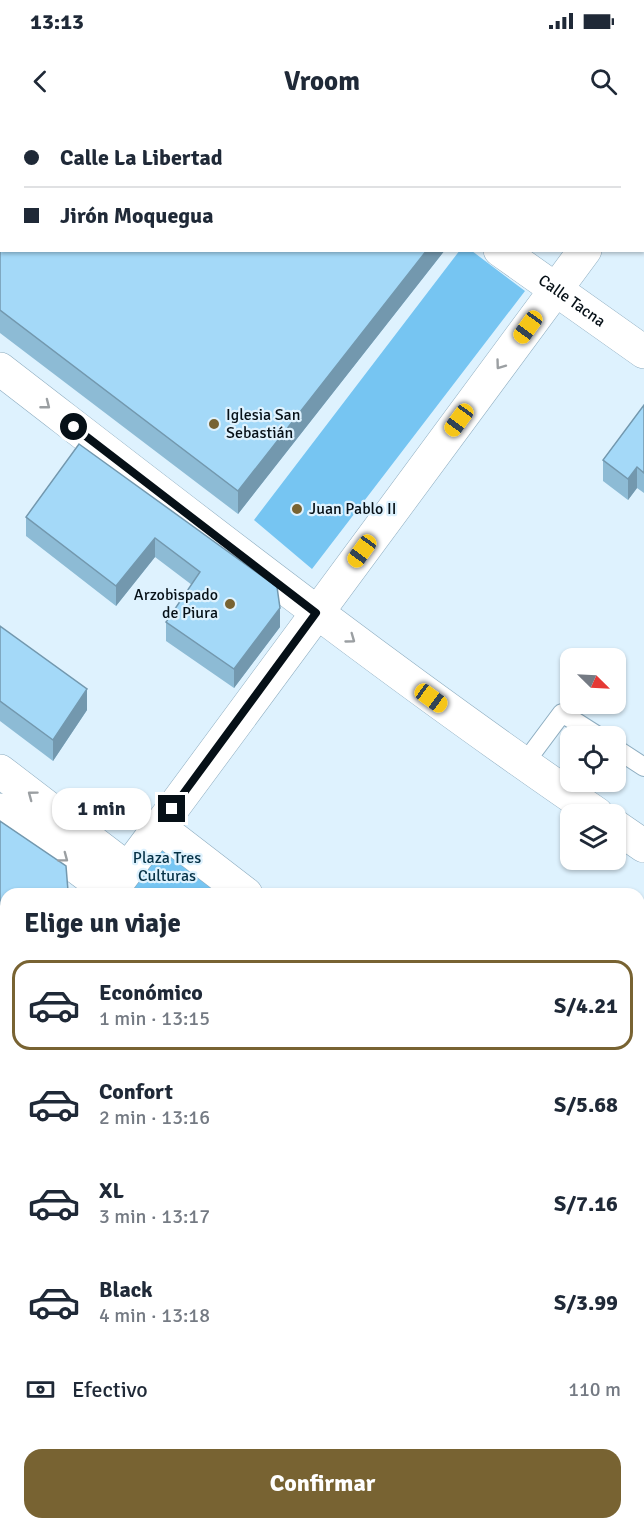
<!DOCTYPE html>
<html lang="es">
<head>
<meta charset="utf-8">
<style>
  body { margin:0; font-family:Signika,sans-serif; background:#f6f6f7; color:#1f2937; height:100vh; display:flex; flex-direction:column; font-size:22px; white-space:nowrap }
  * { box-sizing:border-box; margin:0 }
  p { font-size:20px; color:#747a83 }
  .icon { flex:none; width:33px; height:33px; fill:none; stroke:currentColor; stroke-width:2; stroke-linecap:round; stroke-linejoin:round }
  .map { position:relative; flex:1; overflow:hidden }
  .details { position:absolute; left:0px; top:768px; width:645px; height:642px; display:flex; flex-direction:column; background:#fff; border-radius:18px 18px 0 0; box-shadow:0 2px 4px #0004 }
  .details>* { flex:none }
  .banner { position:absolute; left:0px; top:0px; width:645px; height:132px; box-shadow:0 2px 4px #0004; display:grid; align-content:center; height:132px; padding:0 24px; background:#fff }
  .needle { width:39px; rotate:114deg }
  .controls { position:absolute; left:560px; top:528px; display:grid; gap:12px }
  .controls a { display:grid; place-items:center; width:66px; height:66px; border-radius:12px; background:#fff; box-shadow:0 2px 4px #0004; font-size:30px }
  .end { position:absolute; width:27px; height:27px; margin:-14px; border:8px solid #061017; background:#fff; box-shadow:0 0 0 3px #fff }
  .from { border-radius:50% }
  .bubble { position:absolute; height:42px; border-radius:18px; background:#fff; box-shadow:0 2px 4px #0004; font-size:20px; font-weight:700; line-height:42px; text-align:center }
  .car { position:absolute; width:18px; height:36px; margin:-18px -9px; border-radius:8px; box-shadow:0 0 4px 2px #0007; background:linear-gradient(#f5c518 24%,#345 0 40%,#f5c518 0 76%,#345 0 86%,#f5c518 0) }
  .banner b { display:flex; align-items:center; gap:21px; height:57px; font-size:22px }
  .banner b+b { border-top:2px solid #e0e1e3 }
  .banner i { width:15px; height:15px; background:#1f2937 }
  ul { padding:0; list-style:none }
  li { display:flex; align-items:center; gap:18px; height:90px; margin:0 12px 9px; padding:0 12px; border:3px solid transparent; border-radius:18px }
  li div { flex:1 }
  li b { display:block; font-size:22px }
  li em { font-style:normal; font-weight:700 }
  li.selected { border-color:#786332 }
  li>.icon { width:54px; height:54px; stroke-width:1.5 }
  h2 { padding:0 24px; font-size:27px; line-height:72px }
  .pay { display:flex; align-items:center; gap:15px; height:66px; padding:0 24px; font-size:22px }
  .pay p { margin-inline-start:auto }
  .primary-button { display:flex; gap:12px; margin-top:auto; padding:12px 24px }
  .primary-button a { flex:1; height:69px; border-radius:18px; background:#786332; color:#fff; font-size:24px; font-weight:700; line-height:69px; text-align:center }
  .status { display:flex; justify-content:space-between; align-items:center; height:42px; padding:0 30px; background:#fff; direction:ltr }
  .status svg { height:16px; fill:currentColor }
  header { display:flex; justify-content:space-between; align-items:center; height:78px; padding:0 24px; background:#fff; font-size:27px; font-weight:700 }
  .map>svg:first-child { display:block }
  .green { fill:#76c5f2 }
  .water { fill:#42a3d5 }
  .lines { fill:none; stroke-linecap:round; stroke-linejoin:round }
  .service-casing { stroke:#8eadc0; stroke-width:20 }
  .minor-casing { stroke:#8eadc0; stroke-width:34 }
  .tertiary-casing { stroke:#8eadc0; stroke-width:34 }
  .service { stroke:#fff; stroke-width:18 }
  .minor { stroke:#fff; stroke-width:33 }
  .tertiary { stroke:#fff; stroke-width:33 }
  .wall { fill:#8dbbd5 }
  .shaded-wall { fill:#7398ae }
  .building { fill:#a4d9f8; stroke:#7398ae; stroke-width:1.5 }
  .oneway { stroke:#9b9fa2 }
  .route { stroke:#061017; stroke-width:8 }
  .poi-dot { fill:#786332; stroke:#def2fe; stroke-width:2 }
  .labels { text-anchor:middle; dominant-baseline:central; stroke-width:4.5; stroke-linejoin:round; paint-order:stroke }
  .street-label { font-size:16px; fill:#061017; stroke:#def2fe }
  .poi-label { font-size:16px; fill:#061017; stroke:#def2fe; text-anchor:start }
  .park-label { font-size:16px; fill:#063247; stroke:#def2fe }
</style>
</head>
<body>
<div class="status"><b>13:13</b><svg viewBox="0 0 49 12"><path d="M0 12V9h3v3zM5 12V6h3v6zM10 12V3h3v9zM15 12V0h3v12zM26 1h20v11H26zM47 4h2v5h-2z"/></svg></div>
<header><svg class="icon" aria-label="back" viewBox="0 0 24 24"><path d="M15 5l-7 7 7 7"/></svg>Vroom<svg class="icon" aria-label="search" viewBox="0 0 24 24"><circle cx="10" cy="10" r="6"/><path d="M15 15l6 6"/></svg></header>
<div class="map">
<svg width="644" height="1410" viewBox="0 0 644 1410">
  <rect width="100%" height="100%" fill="#def2fe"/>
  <path class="green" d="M460,130L472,131L525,171L312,449L254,400Z
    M159,707L246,774H109Z
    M639,1081L644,1085V1238L639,1234Z"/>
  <path class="water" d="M0,1221L6,1227V1404H198L205,1410H0Z"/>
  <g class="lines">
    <defs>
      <path id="service" d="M615,628L644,647
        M524,644L562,593L598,616"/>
      <path id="minor" d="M0,249C197,401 392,554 597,694
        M615,706L644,726
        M159,707L585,130
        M639,807L644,800
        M0,918L6,910
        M0,1103L6,1110
        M319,1404L327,1410"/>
      <g id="tertiary">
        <path id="s1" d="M500,130L644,232"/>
        <path d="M0,651L128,749"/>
        <path d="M0,690L110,772"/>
        <path d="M109,774L159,707L246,774"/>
        <path d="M639,1081L644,1085"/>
        <path d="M639,1234L644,1238"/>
      </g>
    </defs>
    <use href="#service" class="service-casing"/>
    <use href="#minor" class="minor-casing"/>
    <use href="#tertiary" class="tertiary-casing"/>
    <use href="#service" class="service"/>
    <use href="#minor" class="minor"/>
    <use href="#tertiary" class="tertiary"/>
  </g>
  <path class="wall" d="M8,0H82L81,2H10Z
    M0,115L2,130H445L238,394L0,213Z
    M644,285V373L637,368L628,380L603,361V340Z
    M79,324L280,507L234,568L166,521V502L192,465L155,437L116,486L26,416V397Z
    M0,506L87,590L53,641L0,601Z
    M6,951V1085L0,1081V957Z
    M371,1404H636L631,1410H378Z"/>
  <path class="shaded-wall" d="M66,0H82L81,2H65Z
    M334,0H350L349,2H333Z
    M481,0H496L495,2H480Z
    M427,130H445L238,394V371Z
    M637,347V368L628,380V359Z
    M155,418V437L116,486V466Z
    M280,488V507L234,568V549Z
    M87,569V590L53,641V620Z
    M6,857V882L0,890V866Z
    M644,1364V1392L639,1399V1371Z
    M615,1404H636L631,1410H611Z"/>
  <path class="building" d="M33,0H66L65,2H35Z
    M192,0H334L333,2H190Z
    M443,0H481L480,2H442Z
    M2,114V130H427L238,371L0,190V115Z
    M644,285V353L637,347L628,359L603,340Z
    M79,324L277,467L280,488L234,549L166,502L200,452L155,418L116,466L26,397Z
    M0,506L87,569L53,620L0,581Z
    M0,701L66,746L68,771L66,774H6V857L0,866Z
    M6,951V1063L0,1059V957Z
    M639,1255L644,1259V1364L639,1371Z
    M407,1404H615L611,1410H415Z"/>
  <defs><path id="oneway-chevron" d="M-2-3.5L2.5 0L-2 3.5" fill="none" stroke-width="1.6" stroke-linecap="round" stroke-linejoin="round" transform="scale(1.5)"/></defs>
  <g class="oneway">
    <use href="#oneway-chevron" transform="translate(500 245) rotate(126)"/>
    <use href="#oneway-chevron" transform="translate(46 285) rotate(38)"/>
    <use href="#oneway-chevron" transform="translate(351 519) rotate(36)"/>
    <use href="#oneway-chevron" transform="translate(32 675) rotate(-143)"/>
    <use href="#oneway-chevron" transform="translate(64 738) rotate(37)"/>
  </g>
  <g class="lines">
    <path class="route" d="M74,307L316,493L172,689"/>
  </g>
  <g class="poi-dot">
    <circle cx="214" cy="304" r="6"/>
    <circle cx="297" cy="389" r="6"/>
    <circle cx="230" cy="484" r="6"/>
  </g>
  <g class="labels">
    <g class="street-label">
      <text stroke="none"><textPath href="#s1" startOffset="88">Calle Tacna</textPath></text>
    </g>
    <g class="poi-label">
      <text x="226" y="295">Iglesia San<tspan x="226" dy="18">Sebastián</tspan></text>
      <text x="309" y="389">Juan Pablo II</text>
      <text x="218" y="475" text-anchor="end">Arzobispado<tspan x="218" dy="18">de Piura</tspan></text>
    </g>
    <g class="park-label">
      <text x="167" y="738">Plaza Tres<tspan x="167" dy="18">Culturas</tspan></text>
    </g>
  </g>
</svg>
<div class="controls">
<a><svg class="needle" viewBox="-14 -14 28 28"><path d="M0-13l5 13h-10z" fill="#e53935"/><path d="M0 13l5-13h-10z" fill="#747a83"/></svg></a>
<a><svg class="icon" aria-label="locate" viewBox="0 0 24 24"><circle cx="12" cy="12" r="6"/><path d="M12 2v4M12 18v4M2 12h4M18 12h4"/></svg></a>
<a><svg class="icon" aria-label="layers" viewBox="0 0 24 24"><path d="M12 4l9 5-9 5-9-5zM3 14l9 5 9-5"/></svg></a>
</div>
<i class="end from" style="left:74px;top:307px"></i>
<i class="end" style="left:172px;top:689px"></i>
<div class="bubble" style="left:52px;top:668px;width:99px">1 min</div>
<i class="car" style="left:528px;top:207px;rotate:216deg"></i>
<i class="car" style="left:459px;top:300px;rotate:216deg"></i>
<i class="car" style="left:362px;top:431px;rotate:216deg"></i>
<i class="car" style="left:431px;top:578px;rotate:126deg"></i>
<div class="banner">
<b><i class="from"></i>Calle La Libertad</b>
<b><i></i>Jirón Moquegua</b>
</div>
<section class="details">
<h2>Elige un viaje</h2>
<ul>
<li class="selected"><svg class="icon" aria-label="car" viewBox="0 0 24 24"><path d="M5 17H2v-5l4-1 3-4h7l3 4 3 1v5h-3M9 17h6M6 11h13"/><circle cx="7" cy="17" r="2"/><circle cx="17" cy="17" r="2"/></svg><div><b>Económico</b><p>1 min · 13:15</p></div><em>S/4.21</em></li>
<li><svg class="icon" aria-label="car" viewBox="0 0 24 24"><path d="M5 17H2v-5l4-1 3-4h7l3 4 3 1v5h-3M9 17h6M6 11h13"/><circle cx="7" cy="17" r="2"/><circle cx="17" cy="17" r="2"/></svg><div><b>Confort</b><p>2 min · 13:16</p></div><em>S/5.68</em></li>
<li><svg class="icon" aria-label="car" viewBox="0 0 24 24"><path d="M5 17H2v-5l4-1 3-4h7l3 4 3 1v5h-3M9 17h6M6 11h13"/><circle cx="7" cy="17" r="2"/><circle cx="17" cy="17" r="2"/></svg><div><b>XL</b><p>3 min · 13:17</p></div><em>S/7.16</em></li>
<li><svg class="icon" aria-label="car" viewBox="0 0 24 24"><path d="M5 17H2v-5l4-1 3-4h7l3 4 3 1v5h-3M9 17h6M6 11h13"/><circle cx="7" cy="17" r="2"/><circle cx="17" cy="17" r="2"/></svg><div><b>Black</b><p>4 min · 13:18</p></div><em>S/3.99</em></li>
</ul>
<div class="pay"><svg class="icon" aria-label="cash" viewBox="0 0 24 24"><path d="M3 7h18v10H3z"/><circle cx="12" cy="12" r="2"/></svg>Efectivo<p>110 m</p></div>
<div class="primary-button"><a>Confirmar</a></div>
</section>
</div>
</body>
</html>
